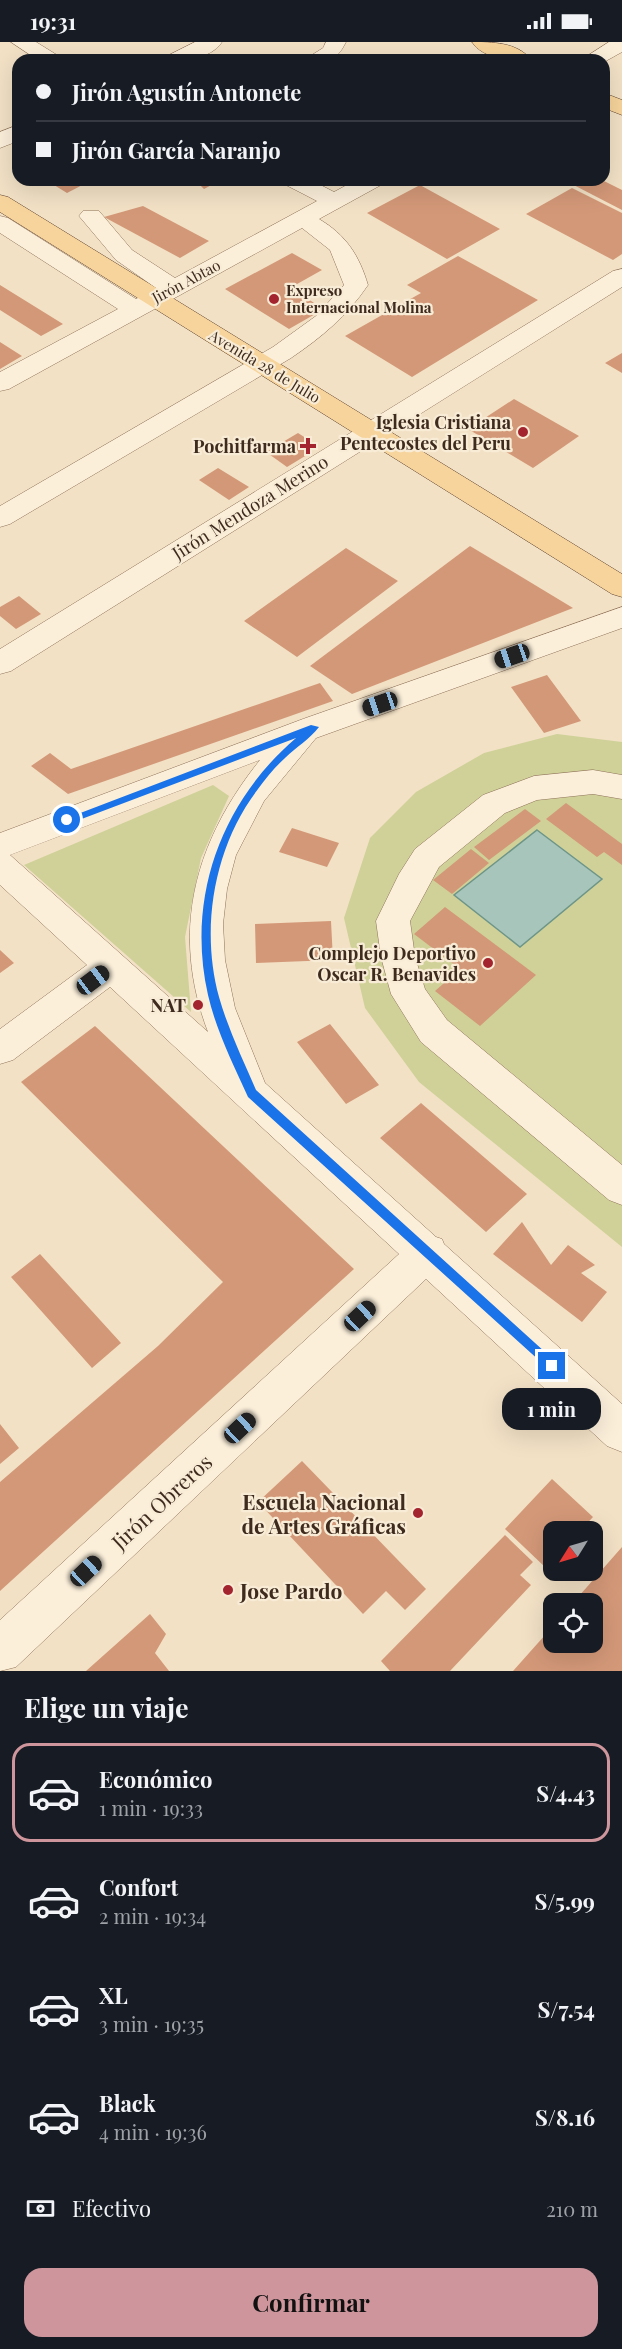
<!DOCTYPE html>
<html lang="es">
<head>
<meta charset="utf-8">
<style>
  body { margin:0; font-family:"Playfair Display",serif; background:#242831; color:#f1f3f6; height:100vh; display:flex; flex-direction:column; font-size:22px; white-space:nowrap }
  * { box-sizing:border-box; margin:0 }
  p { font-size:20px; color:#9ea1a6 }
  .icon { flex:none; width:33px; height:33px; fill:none; stroke:currentColor; stroke-width:2; stroke-linecap:round; stroke-linejoin:round }
  .map { position:relative; height:1629px; overflow:hidden }
  .sheet { display:flex; flex-direction:column; background:#171b24; flex:1 }
  .sheet>* { flex:none }
  .guide { position:absolute; left:12px; top:12px; width:598px; height:132px; border-radius:18px; box-shadow:0 6px 24px #0002; display:grid; align-content:center; height:132px; padding:0 24px; background:#171b24 }
  .needle { width:39px; rotate:233deg }
  .fabs { position:absolute; left:543px; top:1479px; display:grid; gap:12px }
  .fabs a { display:grid; place-items:center; width:60px; height:60px; border-radius:12px; background:#171b24; box-shadow:0 6px 24px #0002; font-size:30px }
  .end { position:absolute; width:27px; height:27px; margin:-14px; border:8px solid #1a73e8; background:#fff; box-shadow:0 0 0 3px #fff }
  .from { border-radius:50% }
  .bubble { position:absolute; height:42px; border-radius:18px; background:#171b24; box-shadow:0 6px 24px #0002; font-size:20px; font-weight:700; line-height:42px; text-align:center }
  .car { position:absolute; width:18px; height:36px; margin:-18px -9px; border-radius:8px; box-shadow:0 0 4px 2px #0007; background:linear-gradient(#222 24%,#8ab4d8 0 40%,#222 0 76%,#8ab4d8 0 86%,#222 0) }
  .guide b { display:flex; align-items:center; gap:21px; height:57px; font-size:22px }
  .guide b+b { border-top:2px solid #363941 }
  .guide i { width:15px; height:15px; background:#f1f3f6 }
  ul { padding:0; list-style:none }
  li { display:flex; align-items:center; gap:18px; height:99px; margin:0 12px 9px; padding:0 12px; border:3px solid transparent; border-radius:18px }
  li div { flex:1 }
  li b { display:block; font-size:22px }
  li em { font-style:normal; font-weight:700 }
  li.active { border-color:#ce969c }
  li>.icon { width:54px; height:54px; stroke-width:1.5 }
  h2 { padding:0 24px; font-size:27px; line-height:72px }
  .pay { display:flex; align-items:center; gap:15px; height:66px; padding:0 24px; font-size:22px }
  .pay p { margin-inline-start:auto }
  .primary-button { display:flex; gap:12px; margin-top:auto; padding:12px 24px }
  .primary-button a { flex:1; height:69px; border-radius:18px; background:#ce969c; color:#111; font-size:24px; font-weight:700; line-height:69px; text-align:center }
  .status { display:flex; justify-content:space-between; align-items:center; height:42px; padding:0 30px; background:#171b24; direction:ltr }
  .status svg { height:16px; fill:currentColor }
  .map>svg:first-child { display:block }
  .green { fill:#cfd198 }
  .water { fill:#a7c5ba; stroke:#6d9588; stroke-width:1.5 }
  .building { fill:#d39878 }
  .lines { fill:none; stroke-linecap:round; stroke-linejoin:round }
  .minor-casing { stroke:#8f7259; stroke-width:1 }
  .major-casing { stroke:#5d402e; stroke-width:1 }
  .minor { fill:#fbefda; fill-rule:evenodd }
  .major { fill:#f7d49b; fill-rule:evenodd }
  .route { fill:#1a73e8 }
  .poi-dot { fill:#a3242e; stroke:#f8ecd6; stroke-width:2 }
  .labels { text-anchor:middle; dominant-baseline:central; stroke-width:4.5; stroke-linejoin:round; paint-order:stroke }
  .far-street-label { font-size:15px; fill:#3e2b1e; stroke:#f8ecd6 }
  .far-poi-label { font-size:15px; font-weight:bold; fill:#3e2b1e; stroke:#f8ecd6; text-anchor:start }
  .poi-label { font-size:18px; font-weight:bold; fill:#3e2b1e; stroke:#f8ecd6; text-anchor:end }
  .street-label { font-size:18px; fill:#3e2b1e; stroke:#f8ecd6 }
  .near-street-label { font-size:21px; fill:#3e2b1e; stroke:#f8ecd6 }
  .near-poi-label { font-size:21px; font-weight:bold; fill:#3e2b1e; stroke:#f8ecd6; text-anchor:end }
</style>
</head>
<body>
<div class="status"><b>19:31</b><svg viewBox="0 0 49 12"><path d="M0 12V9h3v3zM5 12V6h3v6zM10 12V3h3v9zM15 12V0h3v12zM26 1h20v11H26zM47 4h2v5h-2z"/></svg></div>
<div class="map">
<svg width="622" height="1629" viewBox="0 0 622 1629">
  <rect width="100%" height="100%" fill="#f2e1c5"/>
  <path class="green" d="M557,692L622,700V1205L419,1040L365,966L344,876L370,796L416,750L484,711Z
    M213,743L229,754L201,816L185,895L191,970L24,823Z"/>
  <path class="water" d="M537,788L602,837L520,905L454,853Z"/>
  <path class="building" d="M46,138H92L67,151Z
    M195,138H221L204,147Z
    M564,138H602L622,148V168Z
    M420,143L500,187L447,217L367,171Z
    M572,146L622,171V212L613,218L526,172Z
    M143,164L209,199L180,216L104,175Z
    M292,211L322,228L290,246L324,267L289,287L225,247Z
    M458,214L538,258L412,335L345,294L421,251L407,243Z
    M0,243L63,282L41,294L0,268Z
    M0,300L22,314L0,327Z
    M622,311V331L605,321Z
    M514,357L579,394L533,426L468,387Z
    M298,391L312,400L310,411L287,425L266,410Z
    M218,426L249,445L229,458L199,438Z
    M470,504L573,566L352,652L310,624Z
    M346,506L398,539L297,615L244,579Z
    M19,554L41,572L16,587L0,574V565Z
    M547,633L581,679L544,691L511,645Z
    M320,641L333,659L68,752L31,724L50,711L71,727Z
    M566,761L622,802V823L604,810L597,815L546,777Z
    M525,767L541,779L489,818L474,805Z
    M292,786L339,801L327,825L279,810Z
    M471,807L489,821L452,852L433,838Z
    M445,865L536,933L480,984L435,949L460,927L414,892Z
    M331,879L333,918L256,921L255,882Z
    M0,908L14,921L0,931Z
    M330,982L379,1043L346,1062L297,1000Z
    M95,984L354,1227L0,1549V1440L158,1304L223,1240L21,1040Z
    M421,1061L527,1152L486,1190L380,1096Z
    M522,1180L551,1223L568,1203L595,1223L581,1231L607,1250L582,1280L493,1212Z
    M40,1212L121,1301L92,1326L11,1235Z
    M0,1382L19,1406L0,1422Z
    M302,1419L426,1547L405,1568L386,1549L363,1572L258,1460Z
    M552,1437L593,1475L579,1490H554V1517L546,1526L505,1487Z
    M505,1493L533,1520L520,1533L531,1543L450,1629H390L381,1619Z
    M622,1505V1629H513L554,1583V1600H592V1562H572Z
    M150,1572L166,1592L155,1611L169,1629H86Z"/>
  <g class="lines">
    <defs>
      <path id="minor" d="M11,0H36L65,18H38Z
        M195,0H222C210,18 183,18 163,18L167,14Z
        M326,0H346C335,22 327,18 304,18L323,6Z
        M609,0H622V10L604,20L581,18Z
        M18,83V99L0,106V90Z
        M283,138H311L334,150L356,138H384L381,143L319,177C346,193 359,213 368,243C347,274 322,295 291,316L10,482L0,485V464L273,305L316,274L344,243L330,208L302,186L9,347L0,349V330L118,267L0,191V174L8,176L136,257L156,246L116,218L79,174L83,169H99L132,208L175,236L317,159L286,143Z
        M622,227V245L11,629L0,632V607L613,229Z
        M622,565V586L316,696L264,759L236,813L227,847L223,882L225,918L235,966L265,1041L436,1195L442,1197L444,1202L622,1362V1410L607,1404L426,1237L16,1625L0,1629V1578L399,1212L110,945L13,1018L0,1022V987L87,923L0,843V791L303,677ZM260,718C194,800 170,890 208,990L10,813Z
        M593,728L622,733V757L593,752L537,758L505,771L439,825L410,879L415,915L425,947L447,978L622,1123V1163L609,1158L421,1000L391,952L381,915L376,879L399,832L415,807L483,753L534,734Z"/>
      <path id="major" d="M472,0C491,0 518,0 531,18C511,18 484,18 472,0Z
        M604,51L622,58V73L604,66Z
        M0,153L8,155L622,532V555L612,552L0,170Z"/>
    </defs>
    <use href="#minor" class="minor-casing"/>
    <use href="#major" class="major-casing"/>
    <use href="#minor" class="minor"/>
    <use href="#major" class="major"/>
  </g>
  <path class="route" d="M311,683L319,685C310,697 296,705 285,716C275,725 266,736 258,747C214,804 200,886 219,955C228,987 243,1018 256,1048L556,1320V1328L552,1330L248,1055C233,1022 216,988 208,953C186,856 221,760 296,696L71,781L62,778Z"/>
  <g class="poi-dot">
    <circle cx="274" cy="257" r="6"/>
    <circle cx="523" cy="390" r="6"/>
    <path d="M305 395h6v6h6v6h-6v6h-6v-6h-6v-6h6z"/>
    <circle cx="488" cy="921" r="6"/>
    <circle cx="198" cy="963" r="6"/>
    <circle cx="418" cy="1471" r="6"/>
    <circle cx="228" cy="1548" r="6"/>
  </g>
  <g class="labels">
    <g class="far-street-label">
      <text transform="translate(186 239) rotate(-28)">Jirón Abtao</text>
      <text transform="translate(265 324) rotate(31)">Avenida 28 de Julio</text>
    </g>
    <g class="far-poi-label">
      <text x="286" y="248">Expreso<tspan x="286" dy="17">Internacional Molina</tspan></text>
    </g>
    <g class="poi-label">
      <text x="511" y="380">Iglesia Cristiana<tspan x="511" dy="21">Pentecostes del Peru</tspan></text>
      <text x="296" y="404">Pochitfarma</text>
      <text x="476" y="911">Complejo Deportivo<tspan x="476" dy="21">Oscar R. Benavides</tspan></text>
      <text x="186" y="963">NAT</text>
    </g>
    <g class="street-label">
      <text transform="translate(250 465) rotate(-32)">Jirón Mendoza Merino</text>
    </g>
    <g class="near-street-label">
      <text transform="translate(161 1459) rotate(-43)">Jirón Obreros</text>
    </g>
    <g class="near-poi-label">
      <text x="406" y="1459">Escuela Nacional<tspan x="406" dy="24">de Artes Gráficas</tspan></text>
      <text x="240" y="1548" text-anchor="start">Jose Pardo</text>
    </g>
  </g>
</svg>
<div class="fabs">
<a><svg class="needle" viewBox="-14 -14 28 28"><path d="M0-13l5 13h-10z" fill="#e53935"/><path d="M0 13l5-13h-10z" fill="#9ea1a6"/></svg></a>
<a><svg class="icon" aria-label="locate" viewBox="0 0 24 24"><circle cx="12" cy="12" r="6"/><path d="M12 2v4M12 18v4M2 12h4M18 12h4"/></svg></a>
</div>
<i class="end from" style="left:67px;top:778px"></i>
<i class="end" style="left:552px;top:1324px"></i>
<div class="bubble" style="left:502px;top:1346px;width:99px">1 min</div>
<i class="car" style="left:512px;top:614px;rotate:251deg"></i>
<i class="car" style="left:380px;top:662px;rotate:251deg"></i>
<i class="car" style="left:93px;top:938px;rotate:53deg"></i>
<i class="car" style="left:360px;top:1274px;rotate:47deg"></i>
<i class="car" style="left:240px;top:1386px;rotate:47deg"></i>
<i class="car" style="left:86px;top:1529px;rotate:47deg"></i>
<div class="guide">
<b><i class="from"></i>Jirón Agustín Antonete</b>
<b><i></i>Jirón García Naranjo</b>
</div>
</div>
<section class="sheet">
<h2>Elige un viaje</h2>
<ul>
<li class="active"><svg class="icon" aria-label="car" viewBox="0 0 24 24"><path d="M5 17H2v-5l4-1 3-4h7l3 4 3 1v5h-3M9 17h6M6 11h13"/><circle cx="7" cy="17" r="2"/><circle cx="17" cy="17" r="2"/></svg><div><b>Económico</b><p>1 min · 19:33</p></div><em>S/4.43</em></li>
<li><svg class="icon" aria-label="car" viewBox="0 0 24 24"><path d="M5 17H2v-5l4-1 3-4h7l3 4 3 1v5h-3M9 17h6M6 11h13"/><circle cx="7" cy="17" r="2"/><circle cx="17" cy="17" r="2"/></svg><div><b>Confort</b><p>2 min · 19:34</p></div><em>S/5.99</em></li>
<li><svg class="icon" aria-label="car" viewBox="0 0 24 24"><path d="M5 17H2v-5l4-1 3-4h7l3 4 3 1v5h-3M9 17h6M6 11h13"/><circle cx="7" cy="17" r="2"/><circle cx="17" cy="17" r="2"/></svg><div><b>XL</b><p>3 min · 19:35</p></div><em>S/7.54</em></li>
<li><svg class="icon" aria-label="car" viewBox="0 0 24 24"><path d="M5 17H2v-5l4-1 3-4h7l3 4 3 1v5h-3M9 17h6M6 11h13"/><circle cx="7" cy="17" r="2"/><circle cx="17" cy="17" r="2"/></svg><div><b>Black</b><p>4 min · 19:36</p></div><em>S/8.16</em></li>
</ul>
<div class="pay"><svg class="icon" aria-label="cash" viewBox="0 0 24 24"><path d="M3 7h18v10H3z"/><circle cx="12" cy="12" r="2"/></svg>Efectivo<p>210 m</p></div>
<div class="primary-button"><a>Confirmar</a></div>
</section>
</body>
</html>
